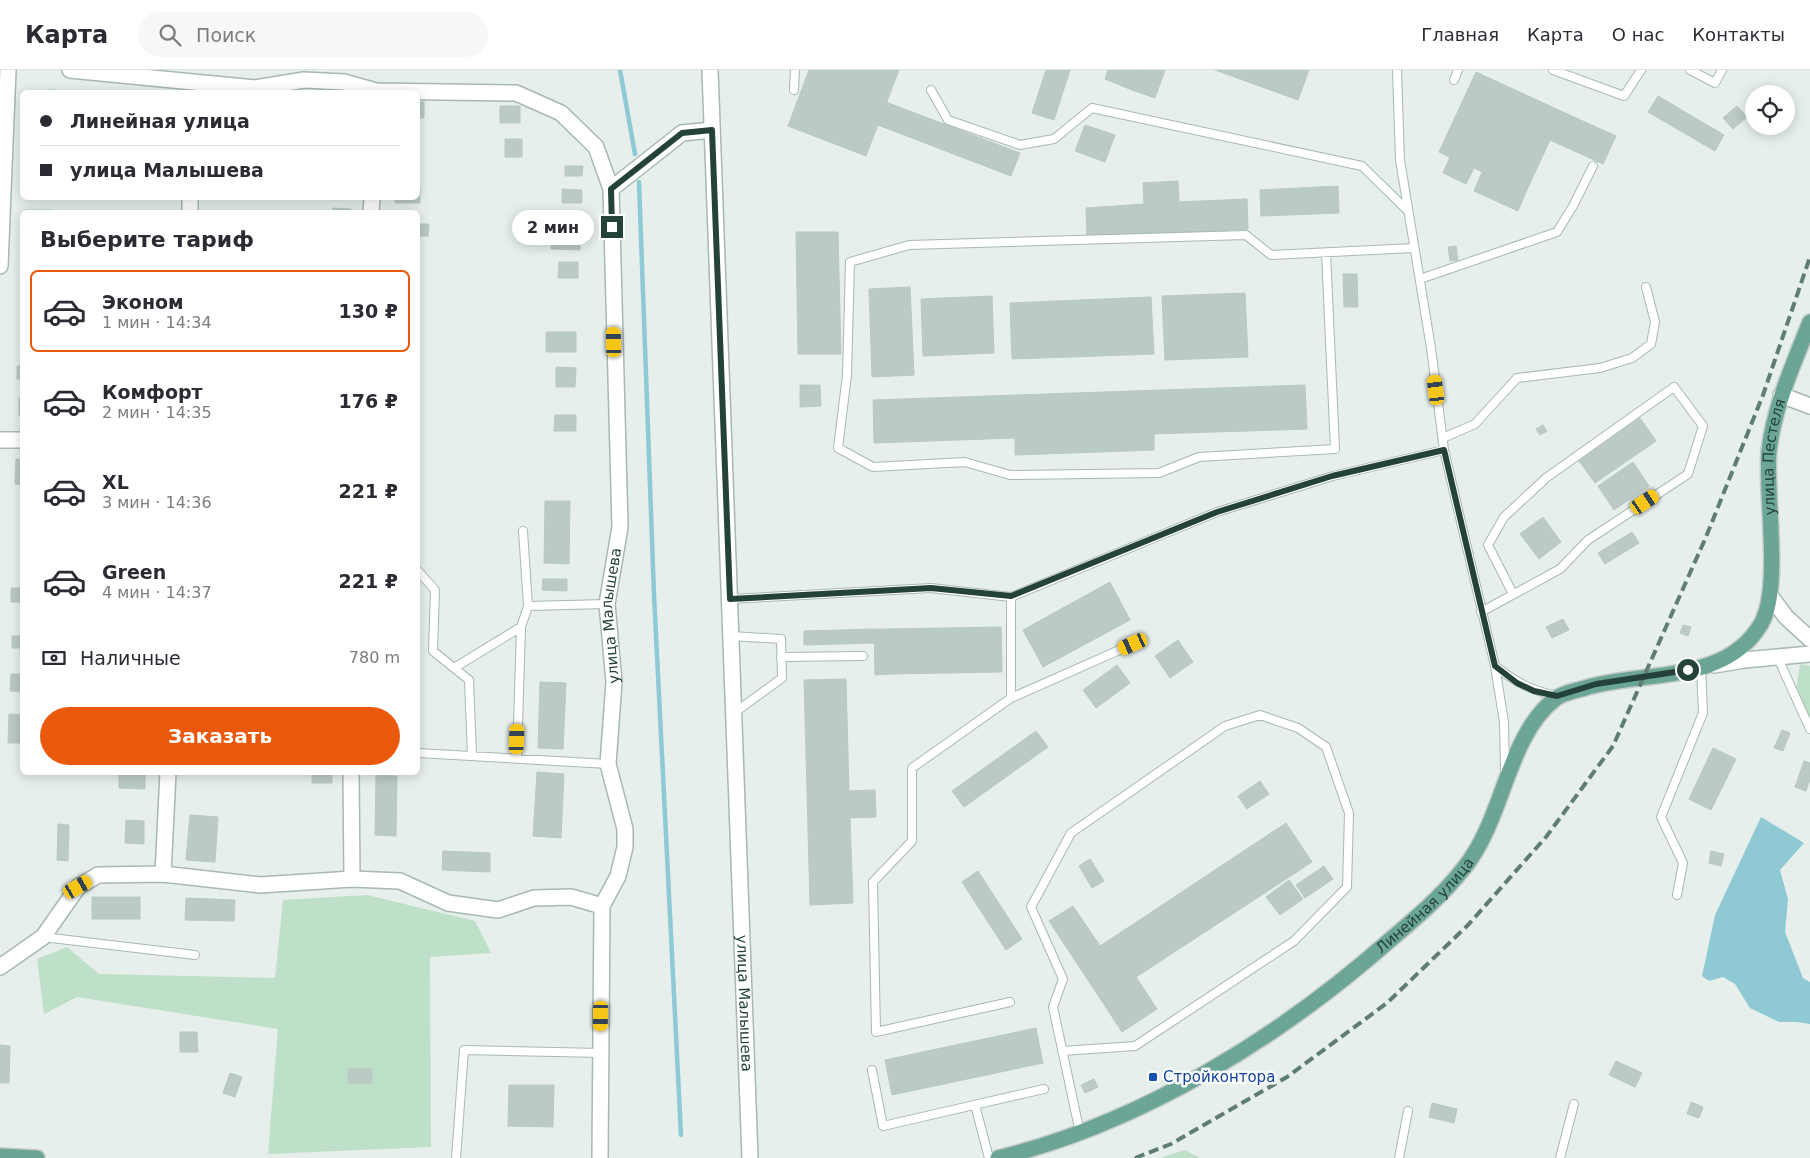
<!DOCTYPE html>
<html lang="ru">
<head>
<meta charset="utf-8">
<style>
  body { margin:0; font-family:"DejaVu Sans",sans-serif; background:#f7f7f7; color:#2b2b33; height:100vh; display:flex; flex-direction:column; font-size:19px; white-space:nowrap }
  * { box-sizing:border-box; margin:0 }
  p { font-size:16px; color:#7c7c81 }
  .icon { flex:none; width:28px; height:28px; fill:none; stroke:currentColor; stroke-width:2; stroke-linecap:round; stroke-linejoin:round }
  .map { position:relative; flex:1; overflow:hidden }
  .panel { position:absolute; left:20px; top:140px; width:400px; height:565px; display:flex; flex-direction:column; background:#fff; border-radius:8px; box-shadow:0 2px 12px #0003 }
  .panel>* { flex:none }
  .banner { position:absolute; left:20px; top:20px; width:400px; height:110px; border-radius:8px; box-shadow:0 2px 12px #0003; display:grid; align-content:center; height:110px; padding:0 20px; background:#fff }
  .tools { position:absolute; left:1745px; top:15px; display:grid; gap:10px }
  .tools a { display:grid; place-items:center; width:50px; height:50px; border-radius:50%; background:#fff; box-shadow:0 2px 12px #0003; font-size:25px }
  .end { position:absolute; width:22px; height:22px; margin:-11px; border:6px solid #24423a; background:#fff; box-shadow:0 0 0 2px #fff }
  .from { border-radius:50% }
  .bubble { position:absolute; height:35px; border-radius:18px; background:#fff; box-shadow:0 2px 12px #0003; font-size:16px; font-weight:600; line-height:35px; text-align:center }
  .car { position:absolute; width:15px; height:30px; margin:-15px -8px; border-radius:6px; box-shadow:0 0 4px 1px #0007; background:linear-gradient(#f5c518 24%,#345 0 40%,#f5c518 0 76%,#345 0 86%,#f5c518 0) }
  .banner b { display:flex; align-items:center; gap:18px; height:48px; font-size:19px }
  .banner b+b { border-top:1px solid #e1e1e2 }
  .banner i { width:12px; height:12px; background:#2b2b33 }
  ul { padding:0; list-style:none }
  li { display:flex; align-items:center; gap:15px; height:82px; margin:0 10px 8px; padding:0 10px; border:2px solid transparent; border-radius:8px }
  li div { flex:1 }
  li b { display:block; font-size:19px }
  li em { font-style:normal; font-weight:600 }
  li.selected { border-color:#ea580c }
  li>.icon { width:45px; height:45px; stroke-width:1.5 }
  h2 { padding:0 20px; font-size:22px; line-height:60px }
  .pay { display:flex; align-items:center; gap:12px; height:55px; padding:0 20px; font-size:19px }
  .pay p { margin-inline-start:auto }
  .action { display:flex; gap:10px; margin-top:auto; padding:10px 20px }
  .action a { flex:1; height:58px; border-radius:30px; background:#ea580c; color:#fff; font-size:20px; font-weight:600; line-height:58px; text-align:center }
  header { display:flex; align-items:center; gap:30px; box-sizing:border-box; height:70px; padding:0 25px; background:#fff; border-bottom:1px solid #e1e1e2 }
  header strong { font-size:24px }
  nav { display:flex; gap:28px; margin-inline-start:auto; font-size:18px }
  .search { width:350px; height:45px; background:#f7f7f7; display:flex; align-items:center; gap:12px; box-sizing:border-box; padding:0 18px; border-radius:28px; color:#7c7c81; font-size:19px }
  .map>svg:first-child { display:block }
  .green { fill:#bfe0c8 }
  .water { fill:#8ec9d4 }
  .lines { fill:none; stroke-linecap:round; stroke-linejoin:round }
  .stream { stroke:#8ec9d4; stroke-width:4.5 }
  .building { fill:#bbcac4; stroke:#b8c9c2 }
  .service-casing { stroke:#a8b8b2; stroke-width:10 }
  .minor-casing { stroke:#a8b8b2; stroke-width:18 }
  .tertiary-casing { stroke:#a8b8b2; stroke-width:18 }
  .primary-casing { stroke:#c2cac8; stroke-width:18 }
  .service { stroke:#fff; stroke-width:8 }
  .minor { stroke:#fff; stroke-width:15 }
  .tertiary { stroke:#fff; stroke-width:15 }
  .primary { stroke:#6aa596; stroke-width:15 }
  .rail { stroke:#5f7d75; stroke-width:4; stroke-dasharray:10 5; stroke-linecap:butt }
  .route { stroke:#24423a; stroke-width:6 }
  .transit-dot { fill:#1a4fb4; stroke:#f7fbf9; stroke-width:2 }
  .labels { text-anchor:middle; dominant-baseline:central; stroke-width:5; stroke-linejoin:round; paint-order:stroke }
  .street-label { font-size:15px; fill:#24423a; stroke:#f7fbf9 }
  .transit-label { font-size:15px; fill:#164399; stroke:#f7fbf9; text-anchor:start }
</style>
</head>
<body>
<header>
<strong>Карта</strong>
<div class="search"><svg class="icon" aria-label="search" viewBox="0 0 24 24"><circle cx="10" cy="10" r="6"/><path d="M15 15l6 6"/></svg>Поиск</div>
<nav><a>Главная</a><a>Карта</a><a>О нас</a><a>Контакты</a></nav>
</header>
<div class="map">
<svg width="1810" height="1088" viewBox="0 0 1810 1088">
  <rect width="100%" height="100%" fill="#e6efeb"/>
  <path class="green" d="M1800,594L1810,596V650L1796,620Z
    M367,825L475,851L491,883L430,887L431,1077L268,1084L278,959L77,927L44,944L37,889L67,877L99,904L275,908L283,830Z
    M1185,1080L1200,1088H1160Z"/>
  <path class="water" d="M1761,747L1804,773L1780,800L1788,829L1785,862L1803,908L1810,912V954L1797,952H1779L1750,938L1735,914L1723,907L1709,911L1702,906L1715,845Z"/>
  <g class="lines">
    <path class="stream" d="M620,0L635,84
      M639,112L654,525L681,1065"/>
  </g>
  <path class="building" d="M809,0H899L866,86L788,56Z
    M1046,0H1070L1054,50L1032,43Z
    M1108,0H1140L1132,20L1105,9Z
    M1140,0H1165L1155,28L1132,20Z
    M1215,0H1309L1298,30Z
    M1476,2L1563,42L1526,122L1439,82Z
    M56,20V22H28V21Z
    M1658,26L1724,65L1715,81L1648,42Z
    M418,32H424V48H418Z
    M886,32L1020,83L1011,106L878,55Z
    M500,36H520V53H500Z
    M1737,36L1747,47L1733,59L1723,48Z
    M1563,42L1616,66L1603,94L1550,70Z
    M1085,55L1115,65L1105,92L1075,81Z
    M505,69H522V87H505Z
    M1450,87L1474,98L1466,114L1443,103Z
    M565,96H583L582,106H565Z
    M1482,102L1526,122L1518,141L1474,121Z
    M1178,111L1179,132L1247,129L1248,159L1087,168L1086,138L1144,134L1143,113Z
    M1338,116L1339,143L1261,146L1260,120Z
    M418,117H420V133H395V128H418Z
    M562,119L582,120V133H562Z
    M333,138L351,139V142H333Z
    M26,140H53V142H26Z
    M418,154H429L428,166H418Z
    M551,158L580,159V180L551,179Z
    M796,162H838L841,284H798Z
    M1456,176L1458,190L1450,191L1448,177Z
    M559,192H578V208H558Z
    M1343,204H1357L1358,237H1344Z
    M910,217L914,305L872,307L869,219Z
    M1245,223L1248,287L1165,290L1162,226Z
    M992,226L994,283L923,286L921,229Z
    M1151,227L1154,284L1012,289L1010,233Z
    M546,262H576V282H546Z
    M17,296H22V309H17Z
    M556,297L576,298L575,317H556Z
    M800,315H820L821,336L800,337Z
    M1305,315L1307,359L1154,364V380L1015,385V368L874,373L873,330Z
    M19,328H22V346L19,345Z
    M555,345H576V361H554Z
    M1640,348L1656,371L1595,413L1579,391Z
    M1543,355L1547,361L1540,365L1536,359Z
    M16,389L22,390V415L15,414Z
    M1633,392L1649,416L1614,440L1598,416Z
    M545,431H570L569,494L544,493Z
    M1543,447L1561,472L1539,489L1520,464Z
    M1632,462L1639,473L1605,494L1598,483Z
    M543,509H567V521L542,520Z
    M1110,512L1130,550L1043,597L1023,560Z
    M11,518H22V532H11Z
    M1563,549L1569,560L1552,568L1546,557Z
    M1683,555L1691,557L1688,566L1680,563Z
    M1001,557L1002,602L890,604L889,559Z
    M874,559V573L840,574V560Z
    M874,559H889L890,604L875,605Z
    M840,560V574L804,575V561Z
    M12,566H22V578H12Z
    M1178,570L1193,592L1170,608L1155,586Z
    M1117,595L1130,613L1096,638L1083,620Z
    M11,604H22V622L10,621Z
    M846,609L849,721L875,720L876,747L850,748L853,833L810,835L804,610Z
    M540,612L566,613L563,679L538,678Z
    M9,644L22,645V673H8Z
    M1782,660L1790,663L1783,681L1774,678Z
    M1036,661L1048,677L964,737L952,721Z
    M1713,678L1736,689L1711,740L1689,729Z
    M1804,691L1810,693V709L1806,721L1795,717Z
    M119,702H145V719L119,718Z
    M312,702H332V713H312Z
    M537,702L564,704L561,768L533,766Z
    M376,705L397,706L396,766L375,765Z
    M1260,711L1269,724L1247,739L1238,726Z
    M190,745L218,747L215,792L186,790Z
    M126,750L144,751V774L125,773Z
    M1286,753L1312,792L1101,930L1076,892Z
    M58,754L69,755L68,791L57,790Z
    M443,781L490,783V802L442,800Z
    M1711,781L1724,784L1721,796L1709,793Z
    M1090,789L1104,811L1092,818L1079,796Z
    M1324,796L1333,809L1305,828L1296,815Z
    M978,801L1022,869L1006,880L962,812Z
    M1289,810L1303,829L1280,845L1266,827Z
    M92,827H140V849H92Z
    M186,828L235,830L234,851L185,850Z
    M1073,836L1100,876L1076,892L1049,851Z
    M1136,907L1157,939L1122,962L1101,930Z
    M1036,958L1043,993L892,1025L885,990Z
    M180,962H197L198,982H180Z
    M0,975L10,976L9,1013H0Z
    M1616,991L1642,1003L1635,1017L1609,1005Z
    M348,999H372V1013H348Z
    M230,1003L242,1007L235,1027L223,1023Z
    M1094,1009L1098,1017L1085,1023L1081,1015Z
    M509,1015H554L553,1057L508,1056Z
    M1691,1032L1703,1037L1699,1048L1687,1044Z
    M1432,1033L1457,1039L1454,1053L1429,1047Z"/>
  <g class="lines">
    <defs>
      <path id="service" d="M1397,0L1400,90L1431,278L1444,380L1495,596L1504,652L1505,702
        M1553,0L1624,26L1641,0
        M1690,0L1715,13L1722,0
        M1454,10L1458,0
        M794,20L795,0
        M931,20L948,50L1020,75L1054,69L1092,38L1362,96L1408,141
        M1326,183L1335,379L1199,387L1159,403L1010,405L965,392L873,397L838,378L847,305L850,192L909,175L1246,165L1271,185L1414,178
        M1420,209L1557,162L1573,136L1593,96
        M1443,368L1475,354L1517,308L1600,298L1632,288L1651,274L1655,252L1646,217
        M523,461L528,536
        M418,501L435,520L433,581L469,610L472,685
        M730,529L931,518L1011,527L1217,442L1333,406L1444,380
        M1481,542L1560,499L1588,470L1688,404L1703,356L1674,317L1546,408L1504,447L1488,475L1513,524
        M731,566L781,569L782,608L734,643
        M1777,586L1810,659
        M781,587L863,586
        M1495,596C1517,613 1530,620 1557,626
        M454,598L521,557L528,536L607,534
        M1011,628L1133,574
        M418,683L608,694
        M517,688L521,557
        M1677,825L1683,793L1661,747L1703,643L1701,597
        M43,867L195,885
        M1010,932L876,962L873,812L912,771V698L1011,628V527
        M1062,981L1135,976L1294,871L1347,817L1349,743L1326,677L1298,658L1260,645L1225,656L1071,763L1031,837L1063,909L1053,937L1080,1063
        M872,1000L883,1056L1044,1019
        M975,1035L989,1088
        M456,1088L464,980L601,983
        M1399,1088L1408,1041
        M1560,1088L1574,1034"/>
      <g id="minor">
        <path d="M70,0L255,18L304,10L344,12L376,21L516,23L561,43L596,77L611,119"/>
        <path id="s1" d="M710,0L750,1088"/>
        <path d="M190,142V128"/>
        <path d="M371,142L372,128"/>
        <path d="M0,196L8,0"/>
        <path d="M1781,325L1810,336"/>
        <path d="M0,370H22"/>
        <path d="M351,702L352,809"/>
        <path d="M163,804L168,702"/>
        <path d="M0,897L43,867L78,817L98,805L163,804L260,815L352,809L400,811L448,833L498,840L534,828L571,827L602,836"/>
        <path id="s2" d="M600,1088L602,836L618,806L625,777V759L608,694L614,612L607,534L620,457L611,119L682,63L712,60"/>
      </g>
      <path id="tertiary" d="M1771,527L1786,547L1810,569
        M1715,595L1744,590L1810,584"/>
      <g id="primary">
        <path d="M0,1086L37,1088"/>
        <path id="s3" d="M998,1088C1142,1053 1280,967 1390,870C1416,848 1443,825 1464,798C1504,749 1507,666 1555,629C1562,623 1575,621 1585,618C1642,600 1725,615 1761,554C1782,517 1765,426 1769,381C1774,336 1794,293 1810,252"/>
      </g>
    </defs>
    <use href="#service" class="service-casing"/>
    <use href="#minor" class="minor-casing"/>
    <use href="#tertiary" class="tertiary-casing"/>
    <use href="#primary" class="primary-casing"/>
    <use href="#service" class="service"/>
    <use href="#minor" class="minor"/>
    <use href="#tertiary" class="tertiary"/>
    <use href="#primary" class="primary"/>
    <path class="rail" d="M1135,1088L1171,1074L1287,1007L1387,933L1468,855L1546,767L1613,676L1706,467L1763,325L1810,187"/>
  </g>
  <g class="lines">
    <path class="route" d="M612,157L611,119L682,63L712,60L730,529L931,518L1011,526L1217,442L1332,406L1444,380L1495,596L1517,613L1534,621L1557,626L1596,614L1688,600"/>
  </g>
  <rect class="transit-dot" x="1148" y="1002" width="10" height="10" rx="2.5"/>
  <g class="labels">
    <g class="street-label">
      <text stroke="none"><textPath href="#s3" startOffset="1145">улица Пестеля</textPath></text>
      <text stroke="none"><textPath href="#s2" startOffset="550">улица Малышева</textPath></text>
      <text stroke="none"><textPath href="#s3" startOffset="502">Линейная улица</textPath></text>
      <text stroke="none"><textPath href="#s1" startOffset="934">улица Малышева</textPath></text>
    </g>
    <g class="transit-label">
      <text x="1163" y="1007">Стройконтора</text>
    </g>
  </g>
</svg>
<div class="tools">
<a><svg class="icon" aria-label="locate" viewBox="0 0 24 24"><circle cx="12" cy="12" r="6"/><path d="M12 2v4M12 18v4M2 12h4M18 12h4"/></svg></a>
</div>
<i class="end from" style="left:1688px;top:600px"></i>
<i class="end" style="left:612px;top:157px"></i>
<div class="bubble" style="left:512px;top:140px;width:82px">2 мин</div>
<i class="car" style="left:614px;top:272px;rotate:359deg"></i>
<i class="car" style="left:1436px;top:320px;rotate:353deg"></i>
<i class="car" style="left:1645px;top:432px;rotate:56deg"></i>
<i class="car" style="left:1133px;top:574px;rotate:246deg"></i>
<i class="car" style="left:517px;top:669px;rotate:2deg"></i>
<i class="car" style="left:78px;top:817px;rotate:60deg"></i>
<i class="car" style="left:601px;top:946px;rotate:181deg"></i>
<div class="banner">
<b><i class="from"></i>Линейная улица</b>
<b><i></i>улица Малышева</b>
</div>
<section class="panel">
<h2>Выберите тариф</h2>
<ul>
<li class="selected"><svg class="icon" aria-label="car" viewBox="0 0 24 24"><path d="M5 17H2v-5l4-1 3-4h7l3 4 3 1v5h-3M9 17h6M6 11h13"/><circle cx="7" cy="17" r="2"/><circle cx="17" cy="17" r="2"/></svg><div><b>Эконом</b><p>1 мин · 14:34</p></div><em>130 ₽</em></li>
<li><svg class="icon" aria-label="car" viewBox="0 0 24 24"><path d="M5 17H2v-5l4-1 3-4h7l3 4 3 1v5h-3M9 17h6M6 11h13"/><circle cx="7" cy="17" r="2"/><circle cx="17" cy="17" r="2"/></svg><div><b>Комфорт</b><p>2 мин · 14:35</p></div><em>176 ₽</em></li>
<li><svg class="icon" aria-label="car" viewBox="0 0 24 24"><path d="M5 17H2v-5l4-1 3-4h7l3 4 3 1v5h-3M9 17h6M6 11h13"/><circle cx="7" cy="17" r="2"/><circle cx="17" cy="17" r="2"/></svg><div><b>XL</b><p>3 мин · 14:36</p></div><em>221 ₽</em></li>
<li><svg class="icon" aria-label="car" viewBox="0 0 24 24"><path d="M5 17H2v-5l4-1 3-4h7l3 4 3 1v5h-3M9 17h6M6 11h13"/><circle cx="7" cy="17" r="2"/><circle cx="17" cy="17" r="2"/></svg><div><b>Green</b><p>4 мин · 14:37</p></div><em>221 ₽</em></li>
</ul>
<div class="pay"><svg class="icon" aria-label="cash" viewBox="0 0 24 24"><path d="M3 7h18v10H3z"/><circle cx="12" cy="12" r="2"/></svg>Наличные<p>780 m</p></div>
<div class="action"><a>Заказать</a></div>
</section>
</div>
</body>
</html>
